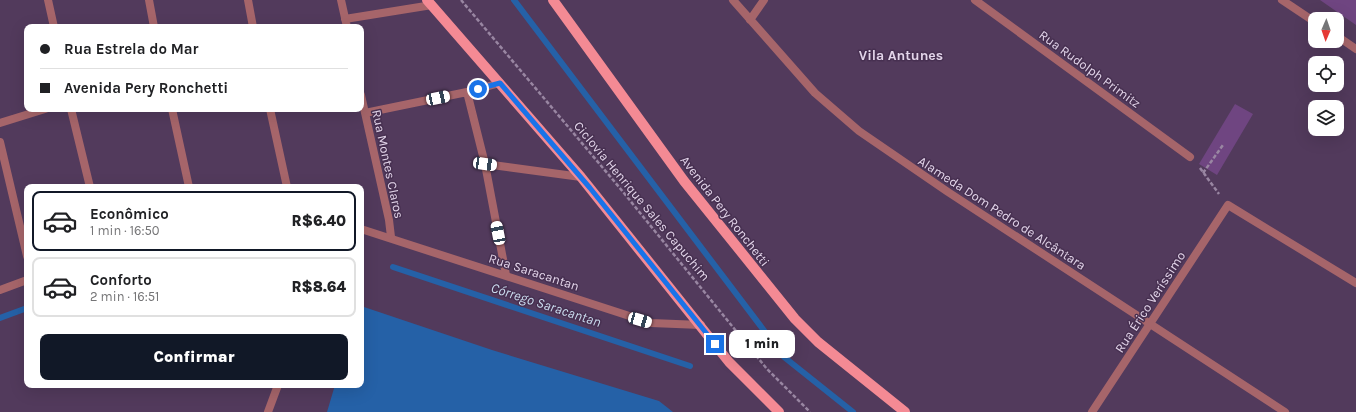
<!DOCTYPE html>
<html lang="pt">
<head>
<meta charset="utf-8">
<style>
  body { margin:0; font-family:Karla,sans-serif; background:#f6f6f6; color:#202124; height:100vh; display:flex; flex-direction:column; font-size:15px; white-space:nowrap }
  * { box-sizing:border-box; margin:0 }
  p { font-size:13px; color:#757577 }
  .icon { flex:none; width:22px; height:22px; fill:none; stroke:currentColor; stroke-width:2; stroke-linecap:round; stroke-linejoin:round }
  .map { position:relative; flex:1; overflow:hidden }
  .panel { position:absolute; left:24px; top:184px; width:340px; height:204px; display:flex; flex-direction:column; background:#fff; border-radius:8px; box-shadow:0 4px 16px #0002 }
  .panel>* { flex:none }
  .banner { position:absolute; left:24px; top:24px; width:340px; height:88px; border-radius:8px; box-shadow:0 4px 16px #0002; display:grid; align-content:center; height:88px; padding:0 16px; background:#fff }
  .needle { width:26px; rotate:182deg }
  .tools { position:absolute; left:1308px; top:12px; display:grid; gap:8px }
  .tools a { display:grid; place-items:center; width:36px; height:36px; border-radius:8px; background:#fff; box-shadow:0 4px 16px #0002; font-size:20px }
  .end { position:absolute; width:18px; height:18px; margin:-9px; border:5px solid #1a73e8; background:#fff; box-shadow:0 0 0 2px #fff }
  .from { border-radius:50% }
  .bubble { position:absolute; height:28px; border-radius:8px; background:#fff; box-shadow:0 4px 16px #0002; font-size:13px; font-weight:800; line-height:28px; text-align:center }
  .car { position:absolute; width:12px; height:24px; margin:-12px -6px; border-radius:5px; box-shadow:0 0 3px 1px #0007; background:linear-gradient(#fff 24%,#345 0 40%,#fff 0 76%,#345 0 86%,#fff 0) }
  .banner b { display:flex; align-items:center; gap:14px; height:38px; font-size:15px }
  .banner b+b { border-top:1px solid #e0e0e0 }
  .banner i { width:10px; height:10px; background:#202124 }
  ul { padding:7px 0 0; list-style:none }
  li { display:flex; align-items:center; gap:12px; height:60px; margin:0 8px 6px; padding:0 8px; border:2px solid #e0e0e0; border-radius:8px }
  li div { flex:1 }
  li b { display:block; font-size:15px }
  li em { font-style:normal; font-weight:800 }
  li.current { border-color:#111827 }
  li>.icon { width:36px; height:36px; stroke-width:1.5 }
  .action { display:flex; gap:8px; margin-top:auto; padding:8px 16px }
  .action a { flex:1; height:46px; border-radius:8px; background:#111827; color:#fff; font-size:16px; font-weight:800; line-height:46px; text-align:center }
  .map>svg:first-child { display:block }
  .green { fill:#6f4581 }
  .water { fill:#2561a7 }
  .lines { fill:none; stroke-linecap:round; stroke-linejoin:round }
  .stream { stroke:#2561a7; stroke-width:6 }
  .path { stroke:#9986a2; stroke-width:2.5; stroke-dasharray:4 2; stroke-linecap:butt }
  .lane { stroke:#a6656a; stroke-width:8 }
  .street { stroke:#a6656a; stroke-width:8 }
  .primary { stroke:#f48a94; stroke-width:10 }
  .route { stroke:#1a73e8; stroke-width:5 }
  .labels { text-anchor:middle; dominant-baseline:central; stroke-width:3; stroke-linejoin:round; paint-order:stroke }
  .street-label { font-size:13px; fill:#e3d5ea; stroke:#473051 }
  .neighbourhood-label { font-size:14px; font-weight:bold; fill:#e3d5ea; stroke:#473051 }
  .water-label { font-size:14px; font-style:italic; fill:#cbdbee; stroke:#473051 }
</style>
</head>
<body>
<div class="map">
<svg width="1356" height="412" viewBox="0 0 1356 412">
  <rect width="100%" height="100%" fill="#523a5c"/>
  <path class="green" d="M1320,0H1356V25Z
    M1235,104L1253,114L1217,175L1199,164Z"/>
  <path class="water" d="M364,307L492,350L659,401L673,412H327L335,385H361V314Z"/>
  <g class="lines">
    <path class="stream" d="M514,0L784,357L853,412
      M393,267L690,366
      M0,318L27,308"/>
    <path class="path" d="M461,0L619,187L767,369L810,412
      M1200,168L1219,194
      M1203,173L1223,145"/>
    <path class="lane" d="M48,0L54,27
      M149,0L154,27
      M248,0L253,27
      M341,0L347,27
      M345,19L432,5
      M467,92L485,164L506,275
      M361,95L389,220L391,237
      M71,109L90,187
      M172,109L189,187
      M270,109L287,187
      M365,113L467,92L500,83
      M0,123L45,109
      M0,142L27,256
      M485,164L581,177
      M268,412L278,385"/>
    <path class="street" d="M733,0L815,93L859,131L948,192L1285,412
      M975,0L1190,157
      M1282,0L1315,22
      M750,20L764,0
      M1337,36L1356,49
      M361,229L651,323L701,325
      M0,290L27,280
      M1092,412L1228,205L1356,283"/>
    <path class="primary" d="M427,0L581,177L729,362L779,412
      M553,0L684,181L795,319L818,342L905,412"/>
  </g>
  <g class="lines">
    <path class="route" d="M478,89L500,83L590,188L715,344"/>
  </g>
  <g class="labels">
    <g class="street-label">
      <text transform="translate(1090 69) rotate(36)">Rua Rudolph Primitz</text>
      <text transform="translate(388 164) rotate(78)">Rua Montes Claros</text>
      <text transform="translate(642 201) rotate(50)">Ciclovia Henrique Sales Capuchim</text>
      <text transform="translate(725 211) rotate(52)">Avenida Pery Ronchetti</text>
      <text transform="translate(1002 213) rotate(33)">Alameda Dom Pedro de Alcântara</text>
      <text transform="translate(534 272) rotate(18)">Rua Saracantan</text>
      <text transform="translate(1150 302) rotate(-57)">Rua Érico Veríssimo</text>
    </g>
    <g class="neighbourhood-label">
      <text x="901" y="55">Vila Antunes</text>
    </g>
    <g class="water-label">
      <text transform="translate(546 305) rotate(18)">Córrego Saracantan</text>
    </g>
  </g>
</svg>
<div class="tools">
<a><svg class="needle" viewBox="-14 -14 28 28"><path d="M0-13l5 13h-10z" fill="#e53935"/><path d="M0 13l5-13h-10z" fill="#757577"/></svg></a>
<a><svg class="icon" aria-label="locate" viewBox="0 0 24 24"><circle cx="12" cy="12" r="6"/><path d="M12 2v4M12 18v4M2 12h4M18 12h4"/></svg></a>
<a><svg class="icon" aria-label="layers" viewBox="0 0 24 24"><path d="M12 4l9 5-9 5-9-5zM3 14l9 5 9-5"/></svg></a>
</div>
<i class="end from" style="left:478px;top:89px"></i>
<i class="end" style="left:715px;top:344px"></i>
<div class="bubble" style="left:729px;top:330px;width:66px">1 min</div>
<i class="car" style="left:438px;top:98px;rotate:78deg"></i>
<i class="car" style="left:485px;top:164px;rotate:98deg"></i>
<i class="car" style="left:498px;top:233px;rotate:349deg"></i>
<i class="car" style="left:640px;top:320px;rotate:106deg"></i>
<div class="banner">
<b><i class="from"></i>Rua Estrela do Mar</b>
<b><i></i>Avenida Pery Ronchetti</b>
</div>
<section class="panel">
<ul>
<li class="current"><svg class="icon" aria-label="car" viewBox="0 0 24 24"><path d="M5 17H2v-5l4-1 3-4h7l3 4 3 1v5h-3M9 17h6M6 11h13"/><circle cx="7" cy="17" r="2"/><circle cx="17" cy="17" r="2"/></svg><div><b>Econômico</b><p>1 min · 16:50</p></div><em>R$6.40</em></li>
<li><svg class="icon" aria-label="car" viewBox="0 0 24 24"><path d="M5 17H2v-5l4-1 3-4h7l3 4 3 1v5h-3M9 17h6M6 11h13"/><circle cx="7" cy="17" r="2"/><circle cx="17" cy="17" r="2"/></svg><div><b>Conforto</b><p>2 min · 16:51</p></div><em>R$8.64</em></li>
</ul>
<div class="action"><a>Confirmar</a></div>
</section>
</div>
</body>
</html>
